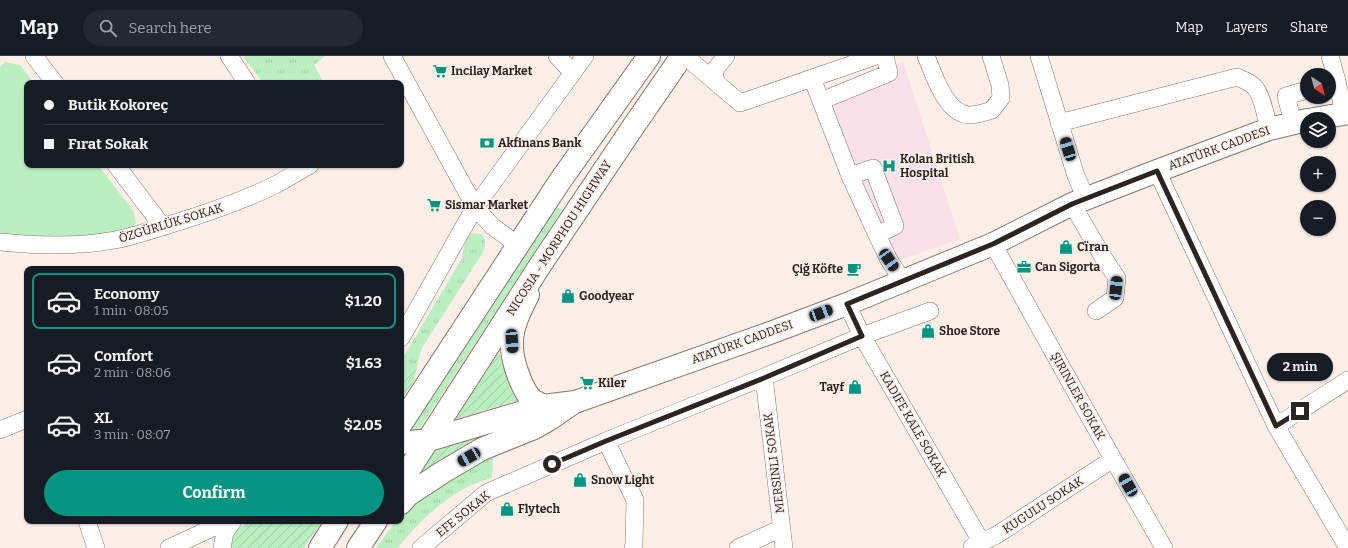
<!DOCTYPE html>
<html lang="en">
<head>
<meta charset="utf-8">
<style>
  body { margin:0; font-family:Bitter,serif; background:#242831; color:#f1f3f6; height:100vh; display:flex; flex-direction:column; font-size:15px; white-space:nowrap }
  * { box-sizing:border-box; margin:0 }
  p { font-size:13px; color:#9ea1a6 }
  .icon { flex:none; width:22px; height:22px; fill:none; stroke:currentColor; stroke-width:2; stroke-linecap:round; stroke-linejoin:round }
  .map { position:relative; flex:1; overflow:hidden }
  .side { position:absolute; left:24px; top:210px; width:380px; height:258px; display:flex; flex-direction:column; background:#171b24; border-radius:8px; box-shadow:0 1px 3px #0004 }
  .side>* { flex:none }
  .banner { position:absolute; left:24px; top:24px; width:380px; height:88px; border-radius:8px; box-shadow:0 1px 3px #0004; display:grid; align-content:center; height:88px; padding:0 20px; background:#171b24 }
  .needle { width:26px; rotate:144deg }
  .buttons { position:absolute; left:1300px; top:12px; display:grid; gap:8px }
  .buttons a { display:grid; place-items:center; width:36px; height:36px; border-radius:50%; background:#171b24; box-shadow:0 1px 3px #0004; font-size:20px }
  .end { position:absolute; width:18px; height:18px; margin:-9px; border:5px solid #2c2420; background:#fff; box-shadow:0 0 0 2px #fff }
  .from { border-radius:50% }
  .bubble { position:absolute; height:28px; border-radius:14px; background:#171b24; box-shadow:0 1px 3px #0004; font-size:13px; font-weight:700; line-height:28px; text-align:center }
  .car { position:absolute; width:12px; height:24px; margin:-12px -6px; border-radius:5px; box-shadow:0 0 3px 1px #0007; background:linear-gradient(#222 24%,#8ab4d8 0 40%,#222 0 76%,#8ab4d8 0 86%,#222 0) }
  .banner b { display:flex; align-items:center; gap:14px; height:38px; font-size:15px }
  .banner b+b { border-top:1px solid #363941 }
  .banner i { width:10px; height:10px; background:#f1f3f6 }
  ul { padding:7px 0 0; list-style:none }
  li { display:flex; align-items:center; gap:12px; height:56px; margin:0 8px 6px; padding:0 12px; border:2px solid transparent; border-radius:8px }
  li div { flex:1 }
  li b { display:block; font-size:15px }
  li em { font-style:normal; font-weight:700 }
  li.on { border-color:#049482 }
  li>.icon { width:36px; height:36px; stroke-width:1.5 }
  .cta { display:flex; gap:8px; margin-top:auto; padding:8px 20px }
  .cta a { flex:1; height:46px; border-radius:24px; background:#049482; color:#fff; font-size:16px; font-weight:700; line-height:46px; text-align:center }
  header { display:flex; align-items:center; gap:24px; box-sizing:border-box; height:56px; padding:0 20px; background:#171b24; border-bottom:1px solid #363941 }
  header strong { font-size:19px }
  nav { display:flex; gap:22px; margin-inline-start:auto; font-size:14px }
  .search { width:280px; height:36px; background:#242831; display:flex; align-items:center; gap:10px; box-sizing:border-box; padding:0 14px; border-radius:22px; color:#9ea1a6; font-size:15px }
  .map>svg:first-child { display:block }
  .medical { fill:#f9e0e9 }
  .grass { fill:url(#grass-tufts) }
  .park { fill:#bbeec1 }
  .garden { fill:url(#garden-furrows) }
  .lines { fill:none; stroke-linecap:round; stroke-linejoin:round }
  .minor-casing { stroke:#88766b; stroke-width:18 }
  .major-casing { stroke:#88766b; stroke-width:24 }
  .highway-casing { stroke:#88766b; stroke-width:24 }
  .minor { stroke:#fff; stroke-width:17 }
  .major { stroke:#fff; stroke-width:22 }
  .highway { stroke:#fff; stroke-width:22 }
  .route { stroke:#2c2420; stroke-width:5 }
  .labels { text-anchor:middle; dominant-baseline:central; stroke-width:3; stroke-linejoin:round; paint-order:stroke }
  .poi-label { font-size:12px; font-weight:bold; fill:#2c2420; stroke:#fcefe8; text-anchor:start }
  .street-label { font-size:12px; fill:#2c2420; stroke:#fcefe8 }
</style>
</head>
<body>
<header>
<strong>Map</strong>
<div class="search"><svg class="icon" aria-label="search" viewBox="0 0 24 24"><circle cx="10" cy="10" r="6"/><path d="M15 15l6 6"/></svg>Search here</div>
<nav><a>Map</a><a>Layers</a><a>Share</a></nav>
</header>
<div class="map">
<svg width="1348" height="492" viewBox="0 0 1348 492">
  <defs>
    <pattern id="grass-tufts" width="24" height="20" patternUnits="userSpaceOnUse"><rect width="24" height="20" fill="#bbeec1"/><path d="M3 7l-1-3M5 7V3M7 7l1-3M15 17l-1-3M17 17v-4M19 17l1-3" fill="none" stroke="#a1cca6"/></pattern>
    <pattern id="garden-furrows" width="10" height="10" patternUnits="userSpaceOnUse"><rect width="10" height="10" fill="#bbeec1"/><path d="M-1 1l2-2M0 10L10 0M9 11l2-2" fill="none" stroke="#a1cca6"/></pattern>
  </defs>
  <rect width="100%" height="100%" fill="#fcefe8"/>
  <path class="medical" d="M903,6L960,183L882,210L812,37Z"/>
  <path class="grass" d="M243,0H325L314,9L324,27H263Z
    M556,150L562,154L414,381L405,380Z
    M471,177L482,178C486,185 486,189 483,196L422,292L418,305L401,328V305L461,204L467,179Z
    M493,400L492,422C456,430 420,463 398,492H376L396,465H401V459L421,440L477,407Z"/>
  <path class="park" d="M5,6L20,9L34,27H27V109H98L134,156L136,167L125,177L55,182L0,178V11Z"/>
  <path class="garden" d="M497,293L519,344L452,364Z
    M418,305L414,325L401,344V328Z
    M491,374L445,402L404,431L433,391Z
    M251,465H322L304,492H226L234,475Z"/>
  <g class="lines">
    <defs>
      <path id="minor" d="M34,0L55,27
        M229,0L247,27
        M392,0L475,151L492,170L518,189
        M557,0L572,16
        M685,0L740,47L876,0
        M926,0C934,19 946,59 970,59C977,59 985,56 992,54L1001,42L1000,29L991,0
        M1039,0L1076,120L1086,143
        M1330,0L1337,25
        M812,22L850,120L873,112L895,170L877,179L889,204L903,225
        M716,26L714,15L726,0
        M1329,27L1337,25L1344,57
        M821,45L889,17L885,0
        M1059,67L1237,21C1244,24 1252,27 1256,33C1263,42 1266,62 1269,73
        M1293,67L1286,40L1307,34
        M116,109L163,171
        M1157,115L1276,370L1348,492
        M850,120L877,179
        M1072,148L1103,201L1117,222L1115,242L1096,255
        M0,186C38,190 77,191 115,184C132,181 148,175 165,170C201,159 238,147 273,130C285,124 297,116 310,109
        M993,188L1113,403L1164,492
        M847,248L862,280L982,487
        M401,282L475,151L585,0
        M764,321L784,492
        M1276,370L1348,324
        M0,374L27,363
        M606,385L635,444L634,488L633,492
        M87,465L96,492
        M972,491L995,480L1113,403
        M169,492L212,472L225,465
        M222,492L225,476L233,465
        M421,492L486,437L606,385L764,321L862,280L930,255
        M738,492L782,472"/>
      <path id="major" d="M1314,63L1348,57
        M528,239C521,253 512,270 512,286C511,303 520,328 530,342C533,345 539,347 543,350
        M401,387L429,384L543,350L575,346L770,277L847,248L993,188L1072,148L1157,115L1269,73L1307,64
        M401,447L408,439L443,416L482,393L534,372L550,363L573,347"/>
      <path id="highway" d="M401,368L560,125L649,0
        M401,426L541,208L633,71L682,0
        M320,492L337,465
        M358,492L376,465"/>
    </defs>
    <use href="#minor" class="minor-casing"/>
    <use href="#major" class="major-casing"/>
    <use href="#highway" class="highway-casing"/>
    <use href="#minor" class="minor"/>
    <use href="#major" class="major"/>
    <use href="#highway" class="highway"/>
  </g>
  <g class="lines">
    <path class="route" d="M552,408L606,385L764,322L862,280L847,248L993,188L1072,148L1157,115L1276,370L1300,355"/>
  </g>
  <defs>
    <symbol id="supermarket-bare" viewBox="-9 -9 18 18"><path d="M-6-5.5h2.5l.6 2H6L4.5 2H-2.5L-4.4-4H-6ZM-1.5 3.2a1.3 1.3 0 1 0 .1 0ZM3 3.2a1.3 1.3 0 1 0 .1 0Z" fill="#049482" stroke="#fcefe8" stroke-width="2.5" paint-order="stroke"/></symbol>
    <symbol id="bank-bare" viewBox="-9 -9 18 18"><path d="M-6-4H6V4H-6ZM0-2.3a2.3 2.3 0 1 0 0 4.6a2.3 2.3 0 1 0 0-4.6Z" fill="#049482" stroke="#fcefe8" stroke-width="2.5" paint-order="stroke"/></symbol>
    <symbol id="hospital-bare" viewBox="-9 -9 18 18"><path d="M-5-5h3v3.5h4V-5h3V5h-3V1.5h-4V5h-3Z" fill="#049482" stroke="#fcefe8" stroke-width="2.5" paint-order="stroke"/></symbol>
    <symbol id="shop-bare" viewBox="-9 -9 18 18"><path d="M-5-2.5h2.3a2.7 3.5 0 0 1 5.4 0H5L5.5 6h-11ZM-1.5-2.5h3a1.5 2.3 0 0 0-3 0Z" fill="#049482" stroke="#fcefe8" stroke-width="2.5" paint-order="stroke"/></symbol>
    <symbol id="office-bare" viewBox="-9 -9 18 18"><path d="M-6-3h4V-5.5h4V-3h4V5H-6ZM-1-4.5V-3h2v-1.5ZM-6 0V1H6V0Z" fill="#049482" stroke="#fcefe8" stroke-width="2.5" paint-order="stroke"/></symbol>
    <symbol id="cafe-bare" viewBox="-9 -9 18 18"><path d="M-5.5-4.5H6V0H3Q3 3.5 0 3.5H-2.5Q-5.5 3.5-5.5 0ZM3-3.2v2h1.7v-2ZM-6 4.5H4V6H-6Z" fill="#049482" stroke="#fcefe8" stroke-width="2.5" paint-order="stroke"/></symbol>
  </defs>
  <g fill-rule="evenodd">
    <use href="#supermarket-bare" x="430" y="5" width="20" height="20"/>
    <use href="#bank-bare" x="477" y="77" width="20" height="20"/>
    <use href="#hospital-bare" x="879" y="100" width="20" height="20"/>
    <use href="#supermarket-bare" x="424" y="139" width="20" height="20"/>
    <use href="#shop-bare" x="1056" y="181" width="20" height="20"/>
    <use href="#office-bare" x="1014" y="201" width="20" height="20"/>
    <use href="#cafe-bare" x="844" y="203" width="20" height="20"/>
    <use href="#shop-bare" x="558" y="230" width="20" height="20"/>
    <use href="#shop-bare" x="918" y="265" width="20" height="20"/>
    <use href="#supermarket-bare" x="577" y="317" width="20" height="20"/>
    <use href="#shop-bare" x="845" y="321" width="20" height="20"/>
    <use href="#shop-bare" x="570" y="414" width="20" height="20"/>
    <use href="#shop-bare" x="497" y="443" width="20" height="20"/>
  </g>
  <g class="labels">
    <g class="poi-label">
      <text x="451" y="15">Incilay Market</text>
      <text x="498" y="87">Akfinans Bank</text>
      <text x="900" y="103">Kolan British<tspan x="900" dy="14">Hospital</tspan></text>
      <text x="445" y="149">Sismar Market</text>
      <text x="1077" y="191">Cïran</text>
      <text x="1035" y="211">Can Sigorta</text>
      <text x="843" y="213" text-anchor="end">Çiğ Köfte</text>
      <text x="579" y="240">Goodyear</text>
      <text x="939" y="275">Shoe Store</text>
      <text x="598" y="327">Kiler</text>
      <text x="844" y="331" text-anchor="end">Tayf</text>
      <text x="591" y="424">Snow Light</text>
      <text x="518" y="453">Flytech</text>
    </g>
    <g class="street-label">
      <text transform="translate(1219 92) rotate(-20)">ATATÜRK CADDESI</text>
      <text transform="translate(171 167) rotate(-17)">ÖZGÜRLÜK SOKAK</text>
      <text transform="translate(559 182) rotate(-57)">NICOSIA - MORPHOU HIGHWAY</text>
      <text transform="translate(742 286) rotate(-20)">ATATÜRK CADDESI</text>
      <text transform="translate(1078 340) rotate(61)">ŞIRINLER SOKAK</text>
      <text transform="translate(913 368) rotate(60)">KADIFE KALE SOKAK</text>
      <text transform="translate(774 407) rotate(-97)">MERSINLI SOKAK</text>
      <text transform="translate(1043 449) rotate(-33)">KUGULU SOKAK</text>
      <text transform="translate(463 458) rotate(-39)">EFE SOKAK</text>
    </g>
  </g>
</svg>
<div class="buttons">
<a><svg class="needle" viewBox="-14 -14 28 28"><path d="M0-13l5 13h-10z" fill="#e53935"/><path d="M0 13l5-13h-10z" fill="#9ea1a6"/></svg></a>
<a><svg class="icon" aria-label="layers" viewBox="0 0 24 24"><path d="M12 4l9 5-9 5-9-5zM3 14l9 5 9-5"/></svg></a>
<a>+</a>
<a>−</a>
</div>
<i class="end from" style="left:552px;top:408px"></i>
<i class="end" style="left:1300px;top:355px"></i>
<div class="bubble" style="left:1267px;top:297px;width:66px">2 min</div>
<i class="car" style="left:1068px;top:93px;rotate:343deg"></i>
<i class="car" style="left:889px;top:204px;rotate:146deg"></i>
<i class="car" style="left:1116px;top:232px;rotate:6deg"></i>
<i class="car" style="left:821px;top:257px;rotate:69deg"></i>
<i class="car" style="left:512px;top:285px;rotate:176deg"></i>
<i class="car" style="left:469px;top:401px;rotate:240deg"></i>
<i class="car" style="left:1128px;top:429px;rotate:330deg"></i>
<div class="banner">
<b><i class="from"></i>Butik Kokoreç</b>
<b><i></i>Fırat Sokak</b>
</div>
<section class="side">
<ul>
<li class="on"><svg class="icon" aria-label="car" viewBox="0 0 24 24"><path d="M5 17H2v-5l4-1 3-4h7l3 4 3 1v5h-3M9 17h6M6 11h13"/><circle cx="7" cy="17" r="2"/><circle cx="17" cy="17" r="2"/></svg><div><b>Economy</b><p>1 min · 08:05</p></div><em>$1.20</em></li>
<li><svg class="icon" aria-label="car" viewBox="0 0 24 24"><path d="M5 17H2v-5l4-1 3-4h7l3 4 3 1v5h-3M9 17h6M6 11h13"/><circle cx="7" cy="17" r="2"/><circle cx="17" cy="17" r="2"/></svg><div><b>Comfort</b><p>2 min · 08:06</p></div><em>$1.63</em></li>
<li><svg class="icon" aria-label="car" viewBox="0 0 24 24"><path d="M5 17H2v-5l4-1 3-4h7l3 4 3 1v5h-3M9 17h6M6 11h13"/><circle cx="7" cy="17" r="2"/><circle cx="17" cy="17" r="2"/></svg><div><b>XL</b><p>3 min · 08:07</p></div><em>$2.05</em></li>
</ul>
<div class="cta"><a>Confirm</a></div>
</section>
</div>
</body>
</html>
